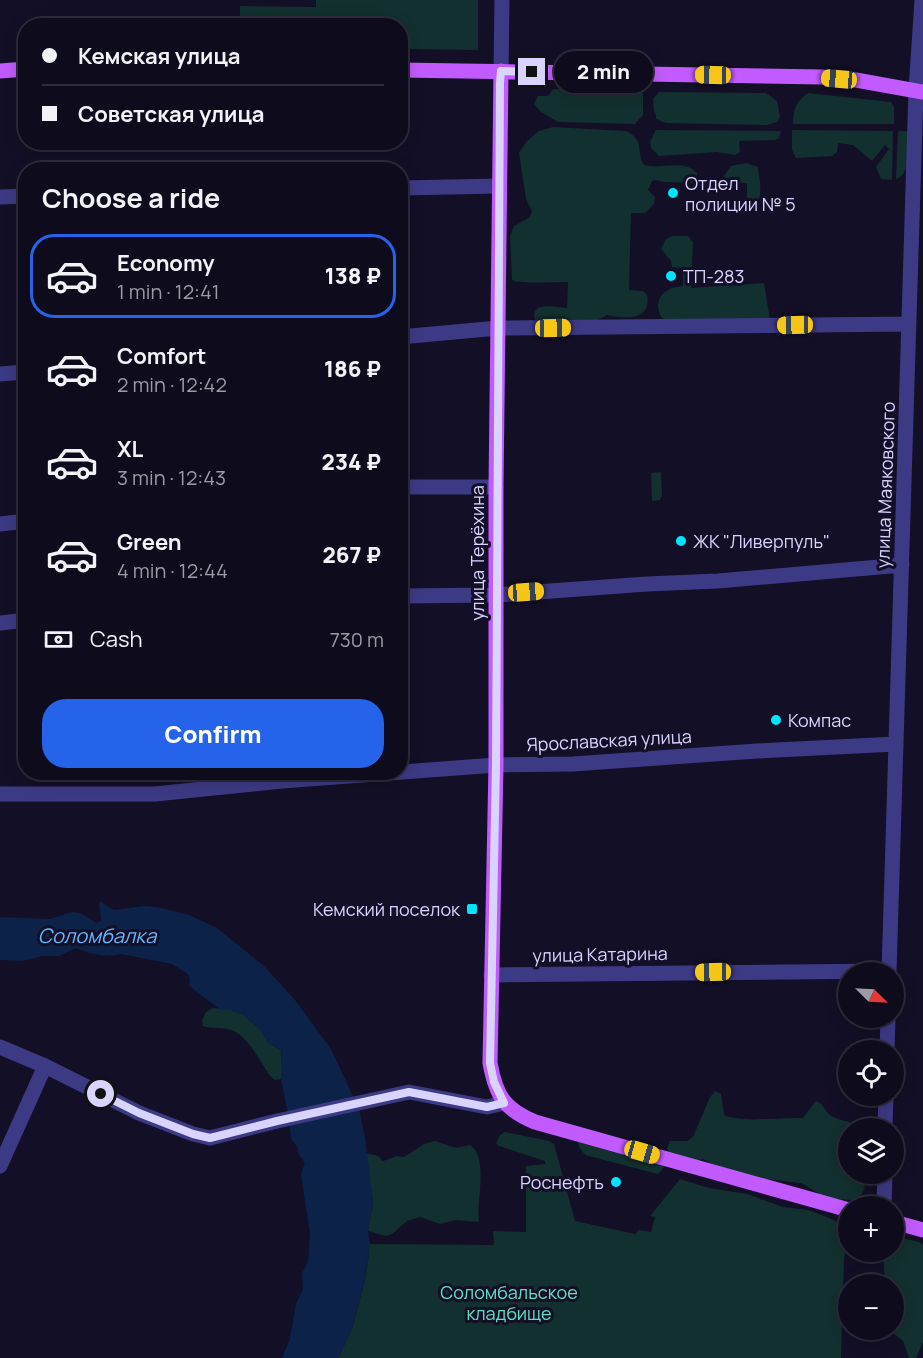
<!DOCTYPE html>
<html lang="en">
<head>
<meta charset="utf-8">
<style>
  body { margin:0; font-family:Manrope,sans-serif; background:#171425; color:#f1f3f6; height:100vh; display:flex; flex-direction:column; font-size:22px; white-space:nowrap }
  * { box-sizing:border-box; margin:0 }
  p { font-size:20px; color:#9b9ba3 }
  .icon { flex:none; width:33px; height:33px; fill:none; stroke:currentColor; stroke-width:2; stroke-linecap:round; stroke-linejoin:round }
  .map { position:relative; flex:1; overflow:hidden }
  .panel { position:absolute; left:18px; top:162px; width:390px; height:618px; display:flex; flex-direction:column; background:#0e0b1c; border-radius:24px; box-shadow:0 3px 15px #0003,0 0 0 2px #2e2b3b }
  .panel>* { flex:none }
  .guide { position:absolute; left:18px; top:18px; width:390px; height:132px; border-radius:24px; box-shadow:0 3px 15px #0003,0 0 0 2px #2e2b3b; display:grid; align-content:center; height:132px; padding:0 24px; background:#0e0b1c }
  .needle { width:39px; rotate:114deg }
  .fabs { position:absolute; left:838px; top:962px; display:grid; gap:12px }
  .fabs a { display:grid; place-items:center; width:66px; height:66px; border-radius:50%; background:#0e0b1c; box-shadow:0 3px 15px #0003,0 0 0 2px #2e2b3b; font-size:30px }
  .end { position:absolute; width:27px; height:27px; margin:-14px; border:8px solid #d9d4ff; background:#111; box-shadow:0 0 0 3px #111 }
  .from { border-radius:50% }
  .bubble { position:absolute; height:42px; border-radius:21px; background:#0e0b1c; box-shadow:0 3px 15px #0003,0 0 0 2px #2e2b3b; font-size:20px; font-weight:800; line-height:42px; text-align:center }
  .car { position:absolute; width:18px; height:36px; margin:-18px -9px; border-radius:8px; box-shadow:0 0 4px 2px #0007; background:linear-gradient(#f5c518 24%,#345 0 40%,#f5c518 0 76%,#345 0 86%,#f5c518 0) }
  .guide b { display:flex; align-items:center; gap:21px; height:57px; font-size:22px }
  .guide b+b { border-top:2px solid #2e2b3b }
  .guide i { width:15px; height:15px; background:#f1f3f6 }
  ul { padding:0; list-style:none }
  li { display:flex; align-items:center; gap:18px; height:84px; margin:0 12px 9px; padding:0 12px; border:3px solid transparent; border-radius:24px }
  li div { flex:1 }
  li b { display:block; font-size:22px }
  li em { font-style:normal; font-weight:800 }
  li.active { border-color:#2563eb }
  li>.icon { width:54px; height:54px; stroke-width:1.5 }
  h2 { padding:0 24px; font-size:27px; line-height:72px }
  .pay { display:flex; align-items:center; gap:15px; height:66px; padding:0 24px; font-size:22px }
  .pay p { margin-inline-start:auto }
  .cta { display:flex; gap:12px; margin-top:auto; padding:12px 24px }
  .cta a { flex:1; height:69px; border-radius:24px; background:#2563eb; color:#fff; font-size:24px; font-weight:800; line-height:69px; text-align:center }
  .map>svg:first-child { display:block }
  .green { fill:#12302f }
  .water { fill:#0c2248 }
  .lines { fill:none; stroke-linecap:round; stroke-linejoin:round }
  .minor { stroke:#3d3a85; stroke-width:15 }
  .major { stroke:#c25bff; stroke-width:15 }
  .route { stroke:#d9d4ff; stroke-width:8 }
  .poi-dot { fill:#00e5ff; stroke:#130f26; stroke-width:2 }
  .labels { text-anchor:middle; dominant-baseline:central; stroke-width:6; stroke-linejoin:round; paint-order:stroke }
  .poi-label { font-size:18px; fill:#d9d4ff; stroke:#130f26; text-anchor:start }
  .street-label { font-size:18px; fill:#d9d4ff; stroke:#130f26 }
  .park-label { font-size:18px; fill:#5fe0c0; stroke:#130f26 }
  .water-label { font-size:20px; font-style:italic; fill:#62b6ff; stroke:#130f26 }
</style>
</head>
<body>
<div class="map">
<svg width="923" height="1358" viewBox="0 0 923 1358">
  <rect width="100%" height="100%" fill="#130f26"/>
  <path class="green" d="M316,0H478V50L401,49L400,26L212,25V18H240V6L316,7Z
    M553,89L641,91L643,94V115L635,124L558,122L541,112L534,104L538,96H548Z
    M659,92L766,93L777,101L780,117L777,122L767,125L666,123L656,119V114L654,111L653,99Z
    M808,93L891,102L894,107V124H793C793,109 796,102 808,93Z
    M553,127L626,131C645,140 636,151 644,165C661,170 683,158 697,173V183L663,182L656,180L652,181L648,190L655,197L654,204L645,213H631L629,290L643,291L647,295C652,321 624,319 607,315L596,321L540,323L535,320C529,301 555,307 567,308L568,282C557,282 519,284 512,280L510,236L514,226L530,217L532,211L526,199L519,153L526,142L534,135L539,131Z
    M656,130L781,131L779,138L775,140L739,141L740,152L735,155L717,152L659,156L651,148L650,142Z
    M792,130L893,131L892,180L881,179L876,167L889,149L885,145L872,161L853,145L838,143L837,152L832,156L796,158L792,150Z
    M898,131H908C908,146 912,174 896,179Z
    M746,163L758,167C759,181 765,194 754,207L747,208V183H719L731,166Z
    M672,236H688L693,242L691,288L764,283L770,320H664C655,311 656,296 668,290C672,287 678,287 683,286V268L672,267L671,261L661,249L666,239Z
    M661,472L662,496L660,500L652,501L651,473Z
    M213,1008L231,1010L243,1015L261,1030L268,1043L281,1050L282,1070L281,1079L275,1080L270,1076C261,1063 247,1034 231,1030C222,1027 213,1029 203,1026L202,1021L206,1012Z
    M715,1091L721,1094L724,1115C741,1123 783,1117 803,1118L816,1101C824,1104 824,1110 830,1115C841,1123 854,1120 864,1128H849L848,1174L851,1176L857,1173C869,1179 866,1193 856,1200L833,1199L823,1196L801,1183L765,1179L721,1169L703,1159L694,1161L670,1154L667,1148L670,1141H687L693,1137L710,1097Z
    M505,1132L549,1141L554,1144L575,1221L635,1234L639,1230L651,1232L655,1217L650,1216L680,1179L709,1188L747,1194L783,1207L808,1210L832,1219L845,1227L848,1235L844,1259L841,1358H338L352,1329L366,1276L370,1244L494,1245L493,1231L526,1232V1166L545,1164V1161L499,1146L496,1143L500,1135Z
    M577,1138L667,1164L658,1174L585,1155L579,1147Z
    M435,1141L456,1148L470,1145C489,1158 476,1201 479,1222L455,1220L440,1224L420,1217L407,1221L392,1234L386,1236L368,1231L373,1202L366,1153L378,1156L383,1161L397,1156L404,1157L424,1144Z
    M898,1237L919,1242L923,1245V1342L916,1358H909L903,1341L894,1334L897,1289L894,1284H891C881,1275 884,1263 885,1251H894V1240Z"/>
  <path class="water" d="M99,901L114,910L143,906L158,907L189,915L217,928L264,966L295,1000L331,1049L359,1109L365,1137L373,1202L368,1231L370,1244L366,1276L352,1329L338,1358H282L290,1339L296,1304L303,1289L302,1273L308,1262L310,1233L301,1175L305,1163L299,1155L297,1146L291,1139L289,1119L281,1079L282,1070L281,1050L268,1043L261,1030L243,1015L231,1010H221L189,986L190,980L188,974L172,964L121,954C106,958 90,954 76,948L59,956H43L22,961L0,960V917L50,919L72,912L80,913L97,923L101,921Z"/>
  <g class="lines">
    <path class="minor" d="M501,71L502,0
      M400,188L499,186
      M0,197L26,196
      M400,337L498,328L909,324
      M0,374L26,372
      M400,487H496
      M0,524L26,521
      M400,596L496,595L647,584L718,581L902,565
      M0,623L26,620
      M0,794H155L282,781L496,765L573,764L757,751L896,744
      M889,972L916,90L922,0
      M491,975L889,971
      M0,1047L45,1066L139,1113L193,1134L210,1138L277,1121L409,1092L487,1107L504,1103
      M887,1050L888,1017
      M885,1128L886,1095
      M0,1166L45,1066
      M884,1206L885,1173"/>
    <path class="major" d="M400,70L822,77L856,80L923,92
      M0,71L26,69
      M501,71L496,487V765L490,1063C496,1096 504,1109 535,1122L849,1210
      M894,1222L923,1230"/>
  </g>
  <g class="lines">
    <path class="route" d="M101,1094L139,1113L193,1134L210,1138L277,1121L409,1092L487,1107L504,1103L494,1082L490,1063L496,765L500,83L501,71L532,72"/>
  </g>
  <g class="poi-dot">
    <circle cx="673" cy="193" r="6"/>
    <circle cx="671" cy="276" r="6"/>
    <circle cx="681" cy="541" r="6"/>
    <circle cx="776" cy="720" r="6"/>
    <rect x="466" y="903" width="12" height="12" rx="3"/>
    <circle cx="616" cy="1182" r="6"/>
  </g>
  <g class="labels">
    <g class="poi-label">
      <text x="685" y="183">Отдел<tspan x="685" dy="21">полиции № 5</tspan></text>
      <text x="683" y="276">ТП-283</text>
      <text x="693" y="541">ЖК "Ливерпуль"</text>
      <text x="788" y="720">Компас</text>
      <text x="460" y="909" text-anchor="end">Кемский поселок</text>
      <text x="604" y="1182" text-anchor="end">Роснефть</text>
    </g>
    <g class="street-label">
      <text transform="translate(885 485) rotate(-88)">улица Маяковского</text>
      <text transform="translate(477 553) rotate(-90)">улица Терёхина</text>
      <text transform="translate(609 740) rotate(-3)">Ярославская улица</text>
      <text transform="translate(600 954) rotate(-1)">улица Катарина</text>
    </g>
    <g class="park-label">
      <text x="509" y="1292">Соломбальское<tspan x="509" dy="21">кладбище</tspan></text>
    </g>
    <g class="water-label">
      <text x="97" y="935">Соломбалка</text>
    </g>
  </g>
</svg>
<div class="fabs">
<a><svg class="needle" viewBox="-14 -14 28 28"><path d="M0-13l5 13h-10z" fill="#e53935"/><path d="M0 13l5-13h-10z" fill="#9b9ba3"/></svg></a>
<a><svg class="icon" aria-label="locate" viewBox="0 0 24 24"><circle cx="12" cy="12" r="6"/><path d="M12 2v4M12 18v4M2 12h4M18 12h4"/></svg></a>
<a><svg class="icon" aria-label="layers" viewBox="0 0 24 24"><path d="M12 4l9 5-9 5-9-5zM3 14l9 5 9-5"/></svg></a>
<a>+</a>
<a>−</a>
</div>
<i class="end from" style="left:101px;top:1094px"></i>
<i class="end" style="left:532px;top:72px"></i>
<div class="bubble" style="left:554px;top:51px;width:99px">2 min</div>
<i class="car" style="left:713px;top:75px;rotate:271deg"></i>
<i class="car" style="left:839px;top:79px;rotate:275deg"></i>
<i class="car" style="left:795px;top:325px;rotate:269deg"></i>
<i class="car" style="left:553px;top:328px;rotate:89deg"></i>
<i class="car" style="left:526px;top:592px;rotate:86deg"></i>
<i class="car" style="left:713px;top:972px;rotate:269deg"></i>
<i class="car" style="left:642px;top:1152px;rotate:106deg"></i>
<div class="guide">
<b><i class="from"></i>Кемская улица</b>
<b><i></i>Советская улица</b>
</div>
<section class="panel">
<h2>Choose a ride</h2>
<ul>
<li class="active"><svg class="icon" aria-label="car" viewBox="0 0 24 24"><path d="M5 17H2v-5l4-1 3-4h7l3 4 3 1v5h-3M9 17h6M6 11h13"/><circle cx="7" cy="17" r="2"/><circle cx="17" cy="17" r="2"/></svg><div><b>Economy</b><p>1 min · 12:41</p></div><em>138 ₽</em></li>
<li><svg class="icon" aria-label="car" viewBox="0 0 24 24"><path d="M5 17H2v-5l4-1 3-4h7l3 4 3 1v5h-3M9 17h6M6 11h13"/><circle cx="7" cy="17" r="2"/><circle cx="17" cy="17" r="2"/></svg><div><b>Comfort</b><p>2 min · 12:42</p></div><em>186 ₽</em></li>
<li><svg class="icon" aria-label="car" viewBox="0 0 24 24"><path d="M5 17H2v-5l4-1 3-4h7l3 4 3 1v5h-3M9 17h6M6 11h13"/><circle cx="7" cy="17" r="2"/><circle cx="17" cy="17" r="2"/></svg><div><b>XL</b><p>3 min · 12:43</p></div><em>234 ₽</em></li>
<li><svg class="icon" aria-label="car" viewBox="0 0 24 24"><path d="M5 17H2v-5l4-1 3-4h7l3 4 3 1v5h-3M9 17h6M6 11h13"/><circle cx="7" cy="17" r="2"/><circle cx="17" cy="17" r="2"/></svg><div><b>Green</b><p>4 min · 12:44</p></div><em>267 ₽</em></li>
</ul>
<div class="pay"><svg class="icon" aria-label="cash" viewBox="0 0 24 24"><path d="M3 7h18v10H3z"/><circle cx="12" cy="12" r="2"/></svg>Cash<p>730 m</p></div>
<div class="cta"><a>Confirm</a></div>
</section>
</div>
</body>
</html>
